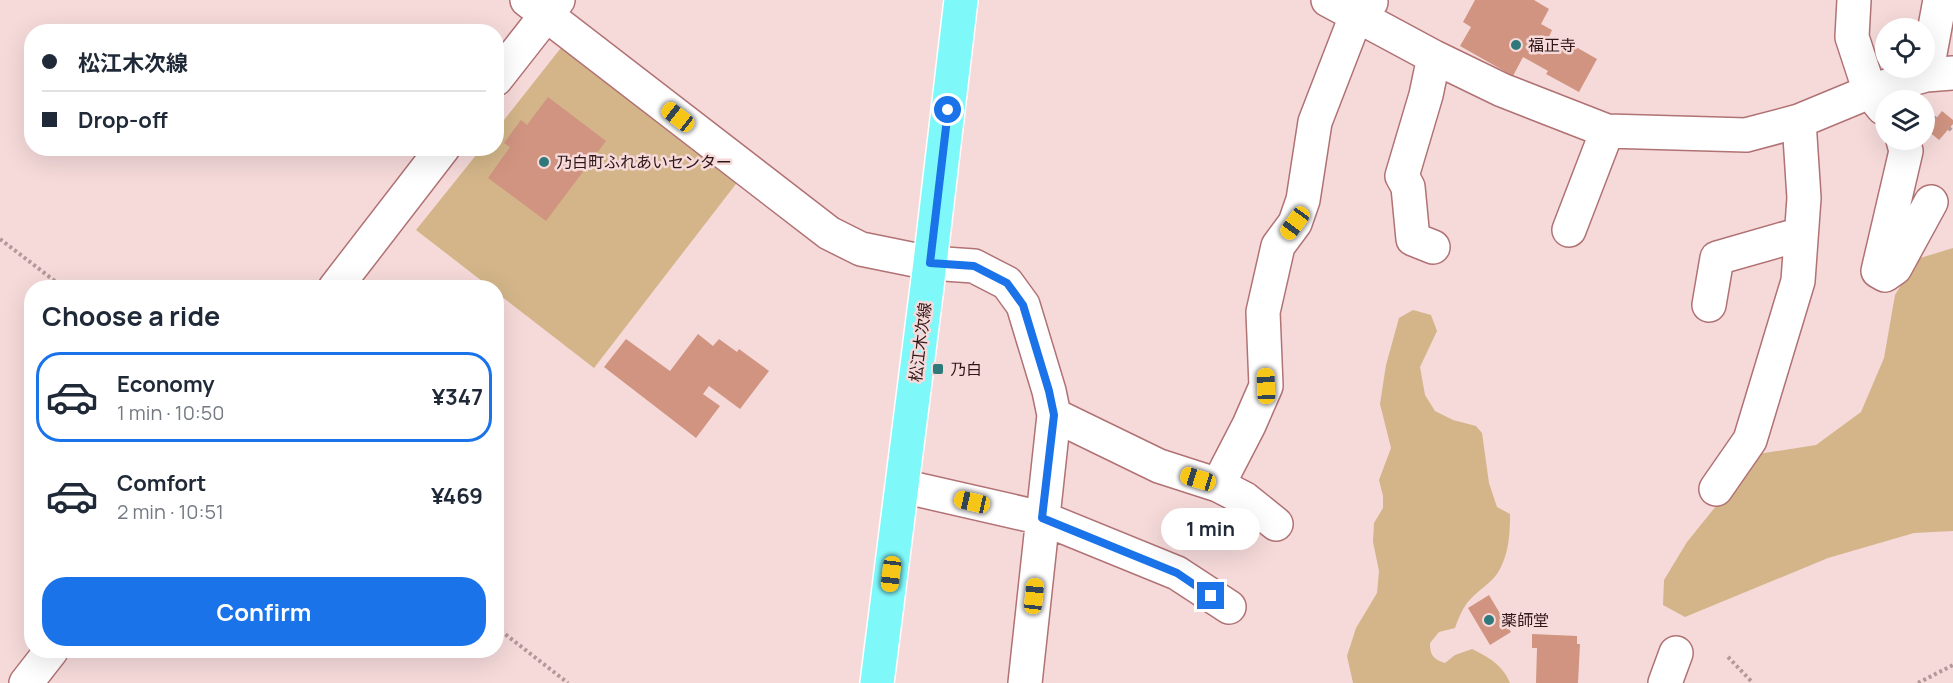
<!DOCTYPE html>
<html lang="en">
<head>
<meta charset="utf-8">
<style>
  body { margin:0; font-family:Manrope,"Noto Sans JP",sans-serif; background:#f2f2f3; color:#1f2937; height:100vh; display:flex; flex-direction:column; font-size:22px; white-space:nowrap }
  * { box-sizing:border-box; margin:0 }
  p { font-size:20px; color:#747a83 }
  .icon { flex:none; width:33px; height:33px; fill:none; stroke:currentColor; stroke-width:2; stroke-linecap:round; stroke-linejoin:round }
  .map { position:relative; flex:1; overflow:hidden }
  .sheet { position:absolute; left:24px; top:280px; width:480px; height:378px; display:flex; flex-direction:column; background:#fff; border-radius:24px; box-shadow:0 6px 24px #0002 }
  .sheet>* { flex:none }
  .guide { position:absolute; left:24px; top:24px; width:480px; height:132px; border-radius:24px; box-shadow:0 6px 24px #0002; display:grid; align-content:center; height:132px; padding:0 18px; background:#fff }
  .fabs { position:absolute; left:1875px; top:18px; display:grid; gap:12px }
  .fabs a { display:grid; place-items:center; width:60px; height:60px; border-radius:50%; background:#fff; box-shadow:0 6px 24px #0002; font-size:30px }
  .end { position:absolute; width:27px; height:27px; margin:-14px; border:8px solid #1a73e8; background:#fff; box-shadow:0 0 0 3px #fff }
  .from { border-radius:50% }
  .bubble { position:absolute; height:42px; border-radius:21px; background:#fff; box-shadow:0 6px 24px #0002; font-size:20px; font-weight:700; line-height:42px; text-align:center }
  .car { position:absolute; width:18px; height:36px; margin:-18px -9px; border-radius:8px; box-shadow:0 0 4px 2px #0007; background:linear-gradient(#f5c518 24%,#345 0 40%,#f5c518 0 76%,#345 0 86%,#f5c518 0) }
  .guide b { display:flex; align-items:center; gap:21px; height:57px; font-size:22px }
  .guide b+b { border-top:2px solid #e0e1e3 }
  .guide i { width:15px; height:15px; background:#1f2937 }
  ul { padding:0; list-style:none }
  li { display:flex; align-items:center; gap:18px; height:90px; margin:0 12px 9px; padding:0 6px; border:3px solid transparent; border-radius:24px }
  li div { flex:1 }
  li b { display:block; font-size:22px }
  li em { font-style:normal; font-weight:700 }
  li.on { border-color:#1a73e8 }
  li>.icon { width:54px; height:54px; stroke-width:1.5 }
  h2 { padding:0 18px; font-size:27px; line-height:72px }
  .action { display:flex; gap:12px; margin-top:auto; padding:12px 18px }
  .action a { flex:1; height:69px; border-radius:24px; background:#1a73e8; color:#fff; font-size:24px; font-weight:700; line-height:69px; text-align:center }
  .map>svg:first-child { display:block }
  .green { fill:#d3b589 }
  .building { fill:#d19481 }
  .lines { fill:none; stroke-linecap:round; stroke-linejoin:round }
  .minor-casing { stroke:#b17274; stroke-width:36 }
  .major-casing { stroke:#fff; stroke-width:36 }
  .path { stroke:#b29898; stroke-width:4; stroke-dasharray:3 3; stroke-linecap:butt }
  .minor { stroke:#fff; stroke-width:33 }
  .major { stroke:#7ff8fa; stroke-width:33 }
  .route { stroke:#1a73e8; stroke-width:8 }
  .poi-dot { fill:#30797b; stroke:#f6dada; stroke-width:2 }
  .labels { text-anchor:middle; dominant-baseline:central; stroke-width:5; stroke-linejoin:round; paint-order:stroke }
  .poi-label { font-size:16px; fill:#2f1718; stroke:#f6dada; text-anchor:start }
  .street-label { font-size:16px; fill:#2f1718; stroke:#f6dada }
</style>
</head>
<body>
<div class="map">
<svg width="1953" height="683" viewBox="0 0 1953 683">
  <rect width="100%" height="100%" fill="#f6dada"/>
  <path class="green" d="M564,44L739,180L594,368L497,293L496,288H491L416,230L481,149L496,148L497,129Z
    M1953,248V531L1914,533L1828,558L1685,617L1663,605L1664,580L1687,542L1758,454L1816,445L1861,412L1884,358L1895,295L1917,259Z
    M1413,310L1431,315L1437,331L1420,367L1425,395L1435,411L1453,420L1476,426L1482,433L1489,483L1497,507L1510,514C1510,533 1509,552 1500,569C1493,583 1477,590 1467,603C1462,610 1458,619 1455,628L1439,632L1430,643C1430,655 1433,659 1445,663L1455,655L1472,649C1488,657 1503,665 1510,683H1353L1347,656L1356,628L1377,593L1379,571L1373,542L1374,523L1383,508V496L1379,480L1391,448L1380,404L1386,365L1399,318Z"/>
  <path class="building" d="M1475,0H1534L1549,9L1541,24L1552,30L1548,39L1557,44L1562,39L1597,59L1579,92L1546,74L1548,71L1523,57L1513,76L1460,46L1471,27L1463,22Z
    M548,97L606,141L546,221L488,178L510,147L504,143L521,120L527,125Z
    M1942,111L1953,120V124L1939,140L1927,130Z
    M698,334L713,346L719,339L737,352L739,349L769,371L740,409L709,386L703,394L720,406L696,438L604,367L626,339L670,371Z
    M1489,595L1511,632L1490,645L1468,608Z
    M1532,634L1577,636V644H1580L1578,683H1536L1537,648H1532Z"/>
  <g class="lines">
    <defs>
      <path id="minor" d="M527,0L829,233L861,249L930,263L974,266L1007,283L1023,305L1049,391L1054,415L1025,683
        M1328,0L1434,57L1502,90L1607,131L1746,135L1799,121L1874,90L1890,85L1926,75L1953,73
        M1854,0L1852,37L1870,92L1883,108
        M1926,75L1940,0
        M496,79L558,0
        M1903,140L1906,151L1878,271L1885,275L1895,268L1931,202
        M1569,230L1607,131
        M1433,247L1413,239L1408,187L1402,176L1426,95L1434,57
        M335,288L443,148
        M1709,305L1717,258L1801,234
        M1054,415L1159,466L1218,485L1245,499L1276,524
        M1218,485L1249,425L1266,386L1263,312L1278,246L1295,223L1303,200L1315,122L1356,16L1371,2
        M902,486L1042,518L1177,573L1229,607
        M1716,489L1750,440L1798,281L1804,198L1799,121
        M26,683L51,651
        M1665,683L1676,653"/>
      <path id="major" d="M877,683L930,263L961,0"/>
    </defs>
    <use href="#minor" class="minor-casing"/>
    <use href="#major" class="major-casing"/>
    <path class="path" d="M1924,110L1936,119
      M1949,128L1953,132
      M0,239L64,288
      M496,627L568,683
      M1728,657L1753,683
      M1918,683L1953,665"/>
    <use href="#minor" class="minor"/>
    <use href="#major" class="major"/>
  </g>
  <g class="lines">
    <path class="route" d="M948,110L930,263L974,266L1007,283L1023,305L1049,391L1054,415L1042,518L1177,573L1211,596"/>
  </g>
  <g class="poi-dot">
    <circle cx="1516" cy="45" r="6"/>
    <circle cx="544" cy="162" r="6"/>
    <rect x="932" y="363" width="12" height="12" rx="3"/>
    <circle cx="1489" cy="620" r="6"/>
  </g>
  <g class="labels">
    <g class="poi-label">
      <text x="1528" y="45">福正寺</text>
      <text x="556" y="162">乃白町ふれあいセンター</text>
      <text x="950" y="369">乃白</text>
      <text x="1501" y="620">薬師堂</text>
    </g>
    <g class="street-label">
      <text transform="translate(920 342) rotate(-83)">松江木次線</text>
    </g>
  </g>
</svg>
<div class="fabs">
<a><svg class="icon" aria-label="locate" viewBox="0 0 24 24"><circle cx="12" cy="12" r="6"/><path d="M12 2v4M12 18v4M2 12h4M18 12h4"/></svg></a>
<a><svg class="icon" aria-label="layers" viewBox="0 0 24 24"><path d="M12 4l9 5-9 5-9-5zM3 14l9 5 9-5"/></svg></a>
</div>
<i class="end from" style="left:948px;top:110px"></i>
<i class="end" style="left:1211px;top:596px"></i>
<div class="bubble" style="left:1161px;top:508px;width:99px">1 min</div>
<i class="car" style="left:678px;top:117px;rotate:308deg"></i>
<i class="car" style="left:1295px;top:223px;rotate:216deg"></i>
<i class="car" style="left:1266px;top:386px;rotate:358deg"></i>
<i class="car" style="left:1198px;top:479px;rotate:287deg"></i>
<i class="car" style="left:972px;top:502px;rotate:283deg"></i>
<i class="car" style="left:891px;top:574px;rotate:187deg"></i>
<i class="car" style="left:1034px;top:596px;rotate:6deg"></i>
<div class="guide">
<b><i class="from"></i>松江木次線</b>
<b><i></i>Drop-off</b>
</div>
<section class="sheet">
<h2>Choose a ride</h2>
<ul>
<li class="on"><svg class="icon" aria-label="car" viewBox="0 0 24 24"><path d="M5 17H2v-5l4-1 3-4h7l3 4 3 1v5h-3M9 17h6M6 11h13"/><circle cx="7" cy="17" r="2"/><circle cx="17" cy="17" r="2"/></svg><div><b>Economy</b><p>1 min · 10:50</p></div><em>¥347</em></li>
<li><svg class="icon" aria-label="car" viewBox="0 0 24 24"><path d="M5 17H2v-5l4-1 3-4h7l3 4 3 1v5h-3M9 17h6M6 11h13"/><circle cx="7" cy="17" r="2"/><circle cx="17" cy="17" r="2"/></svg><div><b>Comfort</b><p>2 min · 10:51</p></div><em>¥469</em></li>
</ul>
<div class="action"><a>Confirm</a></div>
</section>
</div>
</body>
</html>
